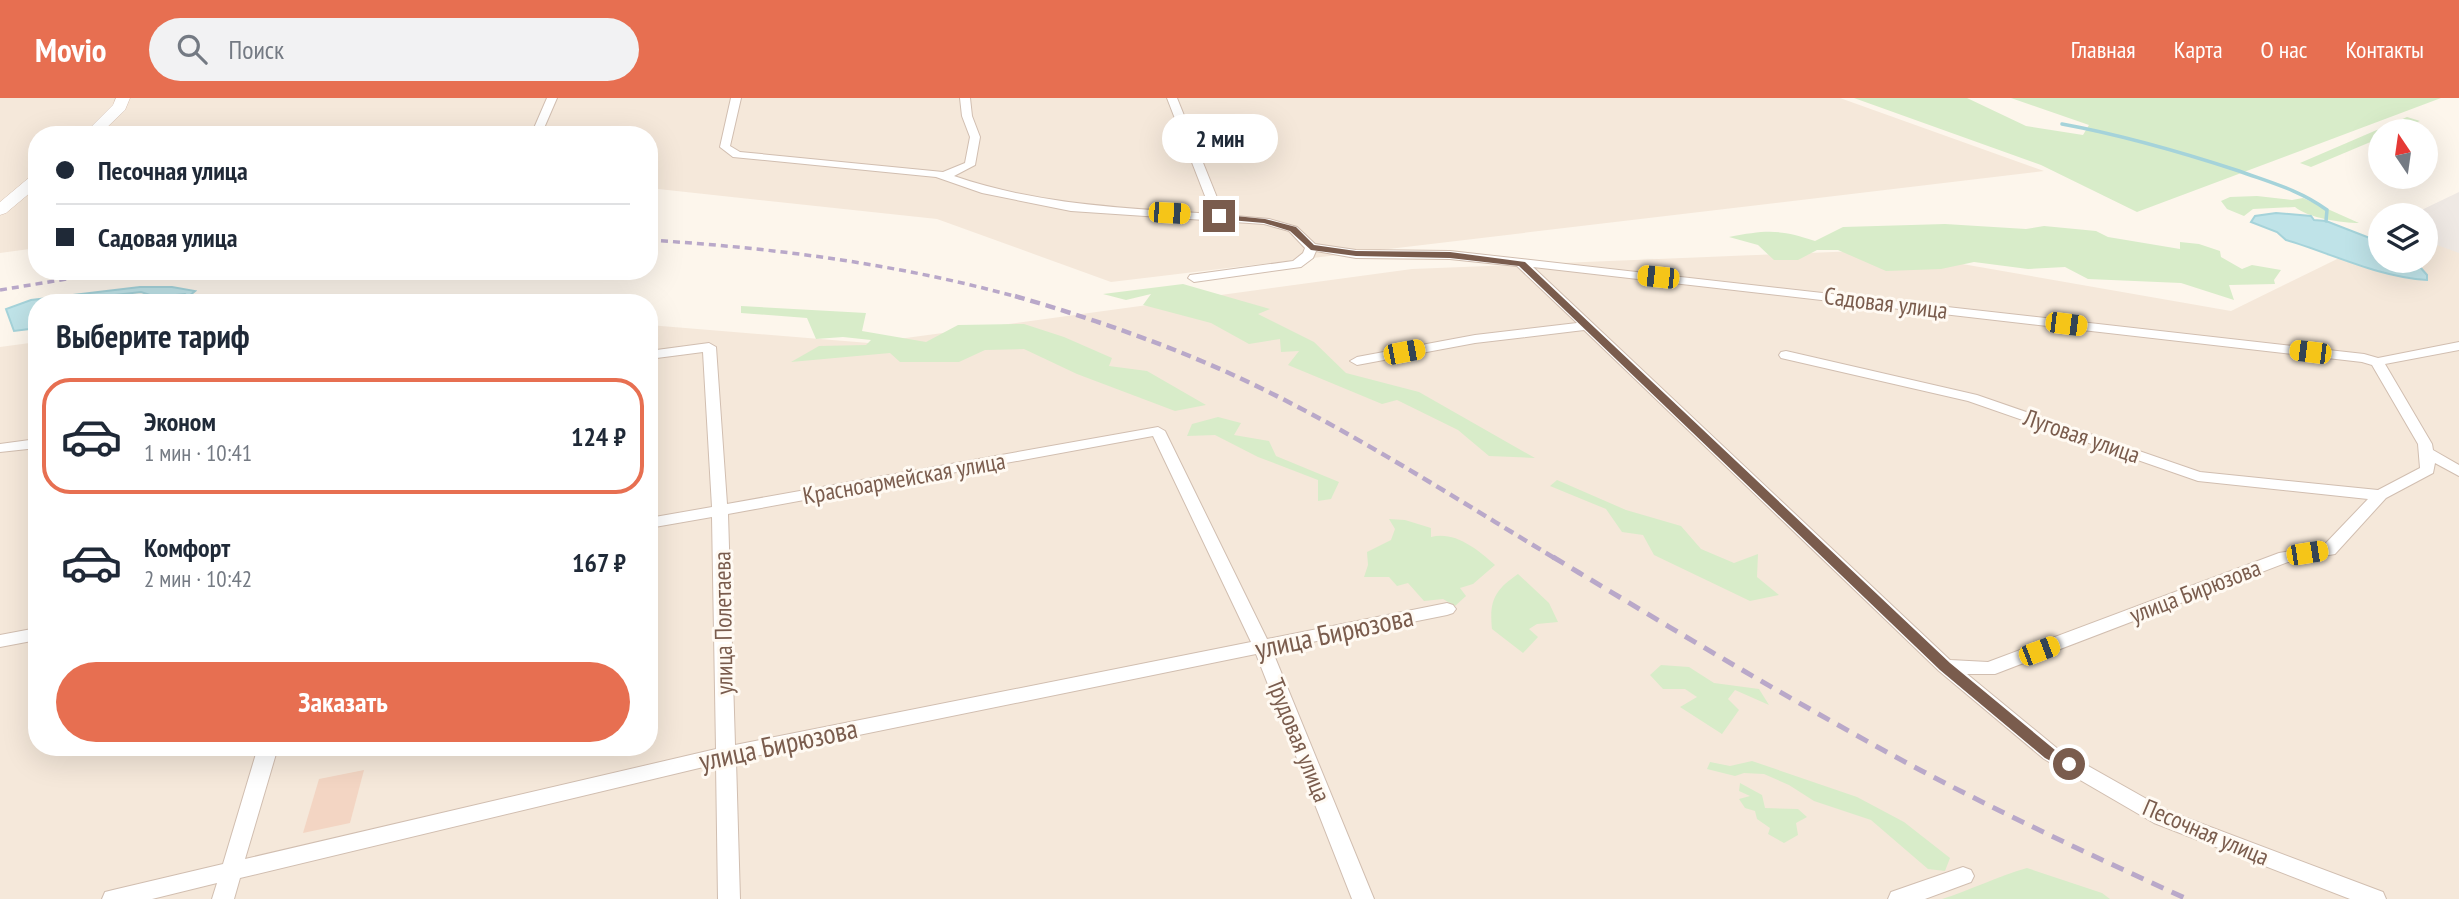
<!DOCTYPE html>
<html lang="ru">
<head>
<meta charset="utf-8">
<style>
  body { margin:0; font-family:"PT Sans Narrow",sans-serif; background:#f2f2f3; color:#1f2937; height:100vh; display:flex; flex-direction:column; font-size:26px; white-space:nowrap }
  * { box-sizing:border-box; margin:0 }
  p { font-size:23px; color:#747a83 }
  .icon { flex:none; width:38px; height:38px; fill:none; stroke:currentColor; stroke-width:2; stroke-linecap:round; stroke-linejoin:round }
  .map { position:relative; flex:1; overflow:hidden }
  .panel { position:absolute; left:28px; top:196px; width:630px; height:462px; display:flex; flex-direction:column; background:#fff; border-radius:28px; box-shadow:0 7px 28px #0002 }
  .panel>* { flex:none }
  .guide { position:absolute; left:28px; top:28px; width:630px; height:154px; border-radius:28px; box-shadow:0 7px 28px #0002; display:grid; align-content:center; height:154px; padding:0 28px; background:#fff }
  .needle { width:46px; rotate:347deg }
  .controls { position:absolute; left:2368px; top:21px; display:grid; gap:14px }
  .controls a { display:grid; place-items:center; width:70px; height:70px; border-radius:50%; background:#fff; box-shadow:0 7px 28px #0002; font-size:35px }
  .end { position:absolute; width:32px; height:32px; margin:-16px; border:9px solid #7a5c4d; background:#fff; box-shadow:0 0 0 4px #fff }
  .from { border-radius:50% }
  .bubble { position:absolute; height:49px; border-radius:24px; background:#fff; box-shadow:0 7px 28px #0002; font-size:23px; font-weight:800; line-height:49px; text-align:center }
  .car { position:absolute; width:21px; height:42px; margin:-21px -10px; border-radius:9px; box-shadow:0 0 5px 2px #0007; background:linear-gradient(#f5c518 24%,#345 0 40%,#f5c518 0 76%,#345 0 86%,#f5c518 0) }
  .guide b { display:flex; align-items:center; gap:24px; height:66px; font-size:26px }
  .guide b+b { border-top:2px solid #e0e1e3 }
  .guide i { width:18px; height:18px; background:#1f2937 }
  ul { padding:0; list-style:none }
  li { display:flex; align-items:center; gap:21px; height:116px; margin:0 14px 10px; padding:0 14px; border:4px solid transparent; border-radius:28px }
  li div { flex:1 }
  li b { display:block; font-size:26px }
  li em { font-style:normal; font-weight:800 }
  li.current { border-color:#e76f51 }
  li>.icon { width:63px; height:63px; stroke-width:1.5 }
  h2 { padding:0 28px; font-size:32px; line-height:84px }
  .cta { display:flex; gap:14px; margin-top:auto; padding:14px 28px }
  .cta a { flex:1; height:80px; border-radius:42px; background:#e76f51; color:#fff; font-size:28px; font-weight:800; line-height:80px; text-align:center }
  header { display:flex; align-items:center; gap:42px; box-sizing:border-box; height:98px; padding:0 35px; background:#e76f51; color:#fff }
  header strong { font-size:33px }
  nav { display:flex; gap:38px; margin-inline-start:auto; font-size:24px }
  .search { width:490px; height:63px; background:#f2f2f3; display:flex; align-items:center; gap:18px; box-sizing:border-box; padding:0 24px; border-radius:38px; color:#747a83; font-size:26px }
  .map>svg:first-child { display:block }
  .residential { fill:#f5e8da }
  .industrial { fill:#efe9e4 }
  .green { fill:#d8ecc9 }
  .water { fill:#bfe3e8; stroke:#a5d3da; stroke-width:2 }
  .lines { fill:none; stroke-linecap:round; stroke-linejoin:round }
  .stream { stroke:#a5d3da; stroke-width:3.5 }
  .building { fill:#f3d5c3 }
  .street-casing { stroke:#d1beb0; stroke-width:2 }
  .secondary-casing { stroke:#d6c0b0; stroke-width:1 }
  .street { fill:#fff; fill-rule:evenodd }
  .secondary { fill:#fff; fill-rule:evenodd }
  .rail-far2 { stroke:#b9a8c9; stroke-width:3.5; stroke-dasharray:7 5; stroke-linecap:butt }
  .rail-far1 { stroke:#b9a8c9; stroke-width:4.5; stroke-dasharray:10 6; stroke-linecap:butt }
  .rail { stroke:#b9a8c9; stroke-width:5; stroke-dasharray:13 9; stroke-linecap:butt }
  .route { fill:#7a5c4d }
  .labels { text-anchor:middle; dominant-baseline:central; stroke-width:6; stroke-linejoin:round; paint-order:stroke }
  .street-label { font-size:24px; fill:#7a5c4d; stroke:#fffaf3 }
  .near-street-label { font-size:28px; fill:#7a5c4d; stroke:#fffaf3 }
</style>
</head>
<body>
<header>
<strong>Movio</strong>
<div class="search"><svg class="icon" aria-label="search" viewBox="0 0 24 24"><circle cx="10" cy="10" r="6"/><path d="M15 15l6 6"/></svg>Поиск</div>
<nav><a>Главная</a><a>Карта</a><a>О нас</a><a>Контакты</a></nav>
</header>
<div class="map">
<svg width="2459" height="801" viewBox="0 0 2459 801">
  <rect width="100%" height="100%" fill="#fdf6ec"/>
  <path class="residential" d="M0,0H1840L2044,73L1111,184L937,121L649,90V37H37V150L0,155Z
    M2459,101V801H0V249L37,244V649H649V227L869,245L1412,171L1882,152L2231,213L2380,140V163H2426L2425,117Z"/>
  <path class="industrial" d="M2459,94V155L2426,143V117H2411Z"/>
  <path class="green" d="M1854,0H1967L2026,28L2083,37L2089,27L2011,0H2441L2137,114L2041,67Z
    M2407,19L2420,23L2395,33H2380V40L2311,69L2300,65Z
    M2257,98L2292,102L2303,100L2359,125C2342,125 2308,120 2295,109L2253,111L2244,118L2227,111L2221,103L2230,99Z
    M1945,126L2026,131L2044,128L2096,133L2108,139L2180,151V144L2199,146L2220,153L2221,159L2242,171L2252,167L2281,172L2274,182L2275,186L2229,187L2234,202L2181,185L2088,181L2065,169L2028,171L1974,164L1941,171L1886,173L1838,152H1817L1798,162H1774L1758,147L1729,139C1766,132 1780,131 1815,143L1843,129Z
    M1183,186L1270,211L1258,216L1314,244L1346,275L1419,294L1535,360L1489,358L1458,332L1397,302L1382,306L1288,267L1299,253L1281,254L1280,241L1249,246L1211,225L1143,207L1151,196L1126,202L1103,196Z
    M741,208L866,215L862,233L926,244L958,227L1024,226L1064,239L1112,260L1109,268L1147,273L1206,307L1175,313L1077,276L1024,251L985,252L959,264H900L890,255L791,264L819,248L866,247L871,242L843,239L816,241L807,220L741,215Z
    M1218,319L1241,325L1234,337L1269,343L1276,358L1339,384L1331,401L1318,403V382L1258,359L1215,337L1187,338L1192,326Z
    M1557,382L1626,412L1681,428L1701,451L1734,465L1758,456L1757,479L1779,497L1750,503L1654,457L1643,437L1622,434L1606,411L1550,388Z
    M1389,421L1405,422L1431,430V439C1455,433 1477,451 1495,467L1473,486L1460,490L1466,498L1455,508L1443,501L1424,503L1408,485L1397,488L1389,479H1364L1368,467L1367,454L1391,442L1395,431Z
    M1518,476L1549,505L1558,524L1537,526L1529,531L1538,539L1523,555L1492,531C1489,502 1495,492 1518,476Z
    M1661,567L1689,569L1714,585L1759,591L1769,607L1735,592L1728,601L1739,612L1722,636L1680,609L1697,599L1685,591H1663L1650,577Z
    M1752,663L1857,699L1904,724L1950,760L1945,773L1928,771L1871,722L1814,703L1789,687L1764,676L1744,675L1735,678L1707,671L1710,664L1730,668Z
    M1740,685L1762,697L1765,710L1798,711L1807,719L1796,725L1798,737L1784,745L1768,736L1770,730L1757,721L1755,713L1745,710L1739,701L1750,698L1739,693Z
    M2027,770L2102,795L2110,801H1942C1971,792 1998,778 2027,770Z"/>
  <path class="water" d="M2276,115L2311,118L2314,122L2326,123L2380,144V163H2423L2420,169L2427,177V182C2378,179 2333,156 2286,142L2277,134L2251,124L2255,118Z
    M140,189H172L195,193L188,199L185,196L156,199L141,194L115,197L97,205H37V230L14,233L6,211L31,202Z"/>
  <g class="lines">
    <path class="stream" d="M2062,26C2122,37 2181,54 2239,73C2269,84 2300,92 2327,112L2326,123"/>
  </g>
  <path class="building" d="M364,672L350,725L303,735L319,681Z"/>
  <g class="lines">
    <defs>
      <path id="street" d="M547,0H557L541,37H531Z
        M731,0H741L730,48L740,54L943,74L965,65L970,39L962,18L960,0H970L972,18L980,39L975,67L954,78C1038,107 1124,110 1212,116L1167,0H1177L1224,117L1269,121L1297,129L1315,146L1356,152L1450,153L2364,256L2378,260L2459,244V252L2385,266L2432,346L2433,352L2459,367V378L2435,365L2433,375L2386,400L2335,456L2288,464L1995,576H1967L2058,651L2168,713L2383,794L2386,801H2350L2154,725L2044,661L1939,573L1584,232L1475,245L1357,267L1350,263L1357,259L1475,237L1577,225L1517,168L1450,161L1356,160L1316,153L1313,160L1301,169L1194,184L1188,180L1190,177L1293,163L1303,155L1305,150L1289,133L1264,126L1071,113L982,95L936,79L733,59L720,49ZM1533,169L2362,264L2372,267L2418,346L2420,370L2378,392L2200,374L1977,297L1786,253L1781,254L1779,257L1781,260L1968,303L2198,383L2368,401L2324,447L2279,455L1988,564L1950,562Z
        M709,245L716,249L727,406L1158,329L1165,333L1267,541L1447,505L1453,507L1456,511L1453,515L1447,517L1272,552L1374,801H1352L1256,556L736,662L740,801H718L716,666L240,780L234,801H212L217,785L152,801H102L105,794L113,792L223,766L258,649H278L245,761L716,651L712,419L649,430V420L712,409L703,254L649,261V253ZM1153,338L1251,544L735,647L728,416Z
        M37,341V350L0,354V346Z
        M37,530V542L0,549V537Z
        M1963,769L1971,772L1974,778L1971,784L1925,801H1888L1891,794Z"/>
      <path id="secondary" d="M116,0H130L125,12L99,37H83L113,7Z
        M37,76V89L6,115L0,117V104L31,78Z"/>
    </defs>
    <use href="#street" class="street-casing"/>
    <use href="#secondary" class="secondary-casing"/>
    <use href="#street" class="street"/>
    <use href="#secondary" class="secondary"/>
    <path class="rail-far2" d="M649,142C775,150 899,166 1021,200
      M0,192L115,173"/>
    <path class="rail-far1" d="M1015,198C1093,221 1170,247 1244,282C1352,333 1453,399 1556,461"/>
    <path class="rail" d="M1553,459C1674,532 1795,605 1920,672C2007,718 2097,760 2187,801"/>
  </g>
  <path class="route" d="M1216,116L1265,121L1296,129L1314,147L1356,153L1450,154L1525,164L1950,565L2055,652L2074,663V670H2064L2045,660L1940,572L1519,168L1450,160L1356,158L1311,152L1290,133L1264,125L1219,121Z"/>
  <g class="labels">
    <g class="street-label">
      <text transform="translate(1886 205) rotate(7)">Садовая улица</text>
      <text transform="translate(2082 338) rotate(19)">Луговая улица</text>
      <text transform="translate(904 380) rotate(-10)">Красноармейская улица</text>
      <text transform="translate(2195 493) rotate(-21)">улица Бирюзова</text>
      <text transform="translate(723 525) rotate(-91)">улица Полетаева</text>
      <text transform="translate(1299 642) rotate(68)">Трудовая улица</text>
      <text transform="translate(2206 734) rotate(23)">Песочная улица</text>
    </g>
    <g class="near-street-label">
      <text transform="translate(1334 534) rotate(-12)">улица Бирюзова</text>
      <text transform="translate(778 646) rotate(-12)">улица Бирюзова</text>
    </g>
  </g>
</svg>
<div class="controls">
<a><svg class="needle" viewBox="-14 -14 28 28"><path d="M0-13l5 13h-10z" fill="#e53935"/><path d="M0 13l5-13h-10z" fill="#747a83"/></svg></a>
<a><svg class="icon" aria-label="layers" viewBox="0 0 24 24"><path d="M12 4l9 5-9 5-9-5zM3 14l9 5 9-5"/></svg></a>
</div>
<i class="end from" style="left:2069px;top:666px"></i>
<i class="end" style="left:1219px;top:118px"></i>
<div class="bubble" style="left:1162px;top:16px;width:116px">2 мин</div>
<i class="car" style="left:1169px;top:115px;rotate:93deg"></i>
<i class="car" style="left:1658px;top:179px;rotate:276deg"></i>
<i class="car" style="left:2066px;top:226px;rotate:97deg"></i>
<i class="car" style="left:1404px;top:254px;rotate:79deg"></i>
<i class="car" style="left:2310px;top:254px;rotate:277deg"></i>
<i class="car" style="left:2307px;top:455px;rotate:81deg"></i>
<i class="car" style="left:2039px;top:553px;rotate:69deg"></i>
<div class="guide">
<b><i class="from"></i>Песочная улица</b>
<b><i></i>Садовая улица</b>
</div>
<section class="panel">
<h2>Выберите тариф</h2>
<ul>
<li class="current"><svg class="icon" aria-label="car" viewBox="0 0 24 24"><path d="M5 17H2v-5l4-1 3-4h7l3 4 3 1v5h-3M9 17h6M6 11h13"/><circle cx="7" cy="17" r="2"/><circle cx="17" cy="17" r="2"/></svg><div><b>Эконом</b><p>1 мин · 10:41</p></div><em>124 ₽</em></li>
<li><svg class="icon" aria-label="car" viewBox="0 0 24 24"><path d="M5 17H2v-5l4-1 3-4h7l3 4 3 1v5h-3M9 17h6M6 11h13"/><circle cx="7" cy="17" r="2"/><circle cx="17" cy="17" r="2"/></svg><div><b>Комфорт</b><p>2 мин · 10:42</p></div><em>167 ₽</em></li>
</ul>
<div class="cta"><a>Заказать</a></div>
</section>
</div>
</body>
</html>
